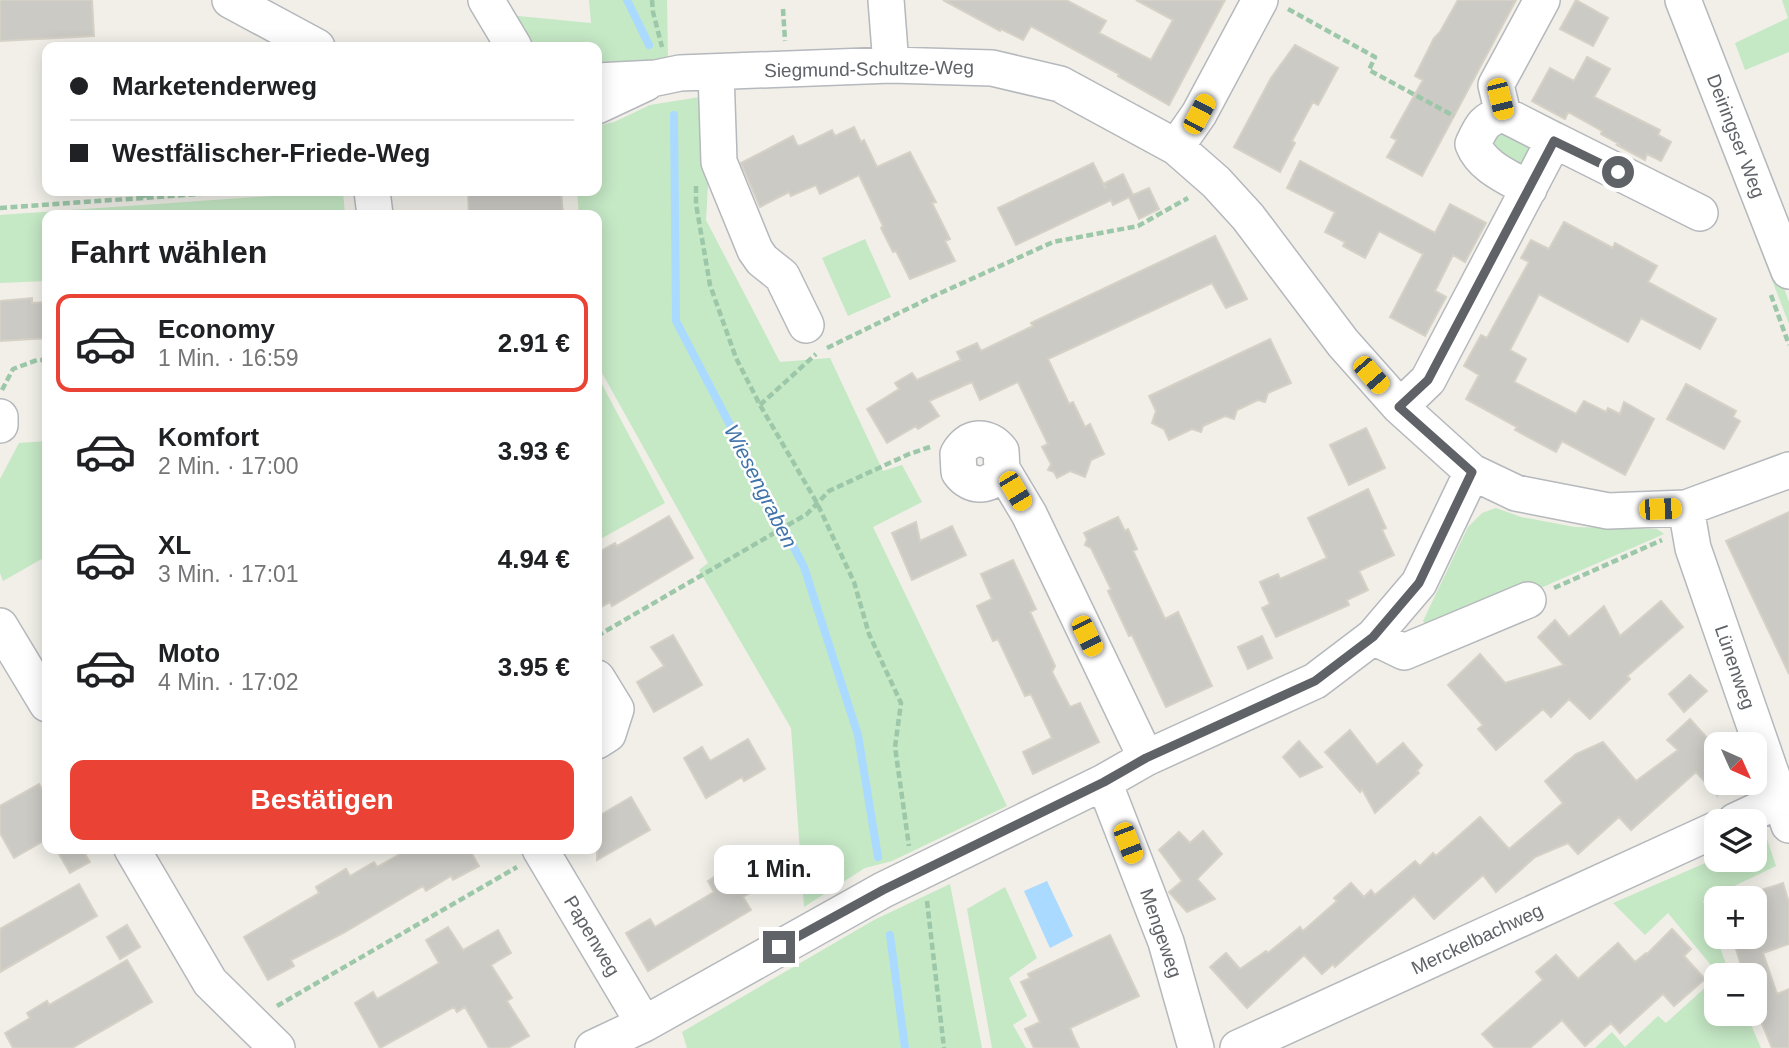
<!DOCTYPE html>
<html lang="de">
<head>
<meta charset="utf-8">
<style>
  body { margin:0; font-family:Arial,sans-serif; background:#f6f6f6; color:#202124; height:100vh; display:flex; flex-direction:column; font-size:26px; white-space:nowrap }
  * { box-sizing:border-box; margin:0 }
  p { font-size:23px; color:#757577 }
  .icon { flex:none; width:38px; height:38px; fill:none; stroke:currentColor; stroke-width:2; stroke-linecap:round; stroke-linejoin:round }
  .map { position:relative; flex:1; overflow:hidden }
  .details { position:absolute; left:42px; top:210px; width:560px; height:644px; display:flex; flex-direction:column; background:#fff; border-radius:14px; box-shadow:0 4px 18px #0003 }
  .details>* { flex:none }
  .hud { position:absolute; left:42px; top:42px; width:560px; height:154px; border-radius:14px; box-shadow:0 4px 18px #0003; display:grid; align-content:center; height:154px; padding:0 28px; background:#fff }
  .needle { width:46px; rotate:135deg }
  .controls { position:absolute; left:1704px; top:732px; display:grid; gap:14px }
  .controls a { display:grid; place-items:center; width:63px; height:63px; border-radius:14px; background:#fff; box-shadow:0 4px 18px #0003; font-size:35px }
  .end { position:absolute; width:32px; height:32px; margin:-16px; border:9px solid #5f6368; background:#fff; box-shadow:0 0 0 4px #fff }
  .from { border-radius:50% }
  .bubble { position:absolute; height:49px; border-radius:14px; background:#fff; box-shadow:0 4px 18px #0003; font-size:23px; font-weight:700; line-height:49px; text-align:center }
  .car { position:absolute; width:21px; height:42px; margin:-21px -10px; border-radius:9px; box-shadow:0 0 5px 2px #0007; background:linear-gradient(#f5c518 24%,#345 0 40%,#f5c518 0 76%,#345 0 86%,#f5c518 0) }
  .hud b { display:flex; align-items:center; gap:24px; height:66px; font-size:26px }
  .hud b+b { border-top:2px solid #e0e0e0 }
  .hud i { width:18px; height:18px; background:#202124 }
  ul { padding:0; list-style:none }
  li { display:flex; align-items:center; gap:21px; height:98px; margin:0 14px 10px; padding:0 14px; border:4px solid transparent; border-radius:14px }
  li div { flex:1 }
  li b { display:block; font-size:26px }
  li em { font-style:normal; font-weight:700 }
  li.active { border-color:#ea4335 }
  li>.icon { width:63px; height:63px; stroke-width:1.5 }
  h2 { padding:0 28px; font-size:32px; line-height:84px }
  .action { display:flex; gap:14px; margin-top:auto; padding:14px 28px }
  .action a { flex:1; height:80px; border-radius:14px; background:#ea4335; color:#fff; font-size:28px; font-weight:700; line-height:80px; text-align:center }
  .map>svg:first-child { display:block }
  .green { fill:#c5e8c5 }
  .water { fill:#aadaff }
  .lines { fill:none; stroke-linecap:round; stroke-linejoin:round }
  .stream { stroke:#aadaff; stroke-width:8 }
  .building { fill:#cccac5; stroke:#d6d1c6; stroke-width:2 }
  .minor-casing { stroke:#b5b8bc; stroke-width:38 }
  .path { stroke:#9cc7a9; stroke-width:4.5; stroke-dasharray:7 3.5; stroke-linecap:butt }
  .minor { stroke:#fff; stroke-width:35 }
  .route { stroke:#5f6368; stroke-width:9 }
  .labels { text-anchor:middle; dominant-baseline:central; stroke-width:5; stroke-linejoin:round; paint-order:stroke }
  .street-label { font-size:19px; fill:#5f6368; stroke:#fff }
  .water-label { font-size:21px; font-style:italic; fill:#4174aa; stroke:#fff }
</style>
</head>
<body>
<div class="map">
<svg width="1789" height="1048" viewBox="0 0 1789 1048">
  <rect width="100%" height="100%" fill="#f1efe8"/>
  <path class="green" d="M589,0H667L668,63L597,67V47H525L507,15L591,23Z
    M1664,0H1672L1785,291L1789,302V324Z
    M1782,0H1789V52L1745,70L1735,43L1788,18Z
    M700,97L709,167L706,220L780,362L830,358L883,471L902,465L922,502L873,527L1007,806L892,861L865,868L804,907L791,728L699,570L708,563L597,364V215H579L577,191H597V126L614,122L650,105Z
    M1495,128L1533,146L1523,166H1516L1490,151Z
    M343,191L345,215H47V281L0,283V215Z
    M865,239L891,297L848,316L822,258Z
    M597,375L665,503L597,541Z
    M47,441V556L3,581L0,573V479L19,443Z
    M1496,508L1521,517L1575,527L1657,529L1664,534L1442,631L1431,632L1423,621L1468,527L1482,513Z
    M1766,836L1776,866L1703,901L1730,975H1719L1668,913L1645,935L1613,903L1717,858L1755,859V841Z
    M950,884L982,1048H687L682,1032L874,920Z
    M1005,887L1037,958L1009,978L1027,1016L1013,1025L1026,1048H992L967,909Z
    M1717,977V1013H1746L1761,1048H1595L1612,1032L1625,1047L1658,1016L1666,1023Z"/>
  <path class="water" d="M1047,881L1073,936L1050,948L1024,891Z"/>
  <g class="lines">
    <path class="stream" d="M627,0L649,45
      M674,115L676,321L804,567L858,735L878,857
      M890,935L905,1048"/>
  </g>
  <path class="building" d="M0,0H92L94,36L0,41Z
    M943,0H1066L1106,21L1099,33L1151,60L1173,20L1136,0H1225L1169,105L1118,76L1119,74L1031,26L1023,40L1001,29L1000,31Z
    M1458,0H1516L1422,176L1387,157L1397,140L1391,137L1423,80L1415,76L1434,38L1440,32Z
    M1576,0L1608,18L1593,46L1560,29Z
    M1295,45L1338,68L1318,105L1313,102L1292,141L1295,143L1280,172L1234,147L1271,78Z
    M1587,57L1610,69L1594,97L1660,130L1658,135L1671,142L1661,161L1647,154L1645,160L1617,145L1619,144L1601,134L1602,131L1568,112L1565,119L1532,101L1550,68L1574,81Z
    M854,127L861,142L864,140L877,167L910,152L936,202L932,203L950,239L945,241L955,261L910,279L896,251L893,252L881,228L883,226L859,175L820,194L816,185L791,196L789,192L760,207L741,163L793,136L797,145L800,146L832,130L835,136Z
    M1300,161L1435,233L1450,204L1486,223L1465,262L1453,255L1435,291L1446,297L1425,336L1390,317L1423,254L1379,231L1365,258L1343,246L1345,242L1325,232L1335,212L1287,188Z
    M1093,163L1106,189L1103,184L1123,174L1133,195L1149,188L1159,209L1139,219L1129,197L1113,205L1111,200L1016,245L998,208Z
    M468,191H561L563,215H469Z
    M1564,222L1613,248L1615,243L1657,266L1648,282L1716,319L1700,349L1641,318L1628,342L1539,294L1510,350L1526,359L1514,382L1576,414L1584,401L1606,412L1608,408L1620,414L1624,402L1654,419L1625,475L1562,441L1556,452L1515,430L1517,427L1466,399L1479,375L1464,366L1481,335L1487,338L1529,262L1521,258L1531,240L1549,249Z
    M1215,236L1247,299L1226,308L1212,283L1048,359L1069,404L1073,402L1085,427L1090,424L1104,454L1091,460L1085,477L1070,471L1057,478L1054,472L1048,470L1051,464L1042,447L1048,444L1018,382L980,400L972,382L929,401L939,416L918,429L916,426L887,443L867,409L899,389L895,383L912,373L917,380L961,360L957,352L977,343L981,351L1033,326L1031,323Z
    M32,298V303L47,302V338L0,341V301Z
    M1270,339L1291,383L1268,393L1265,402L1258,400L1237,410L1234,419L1225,416L1203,426L1201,432L1192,429L1169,440L1164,429L1152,423L1156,411L1149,396Z
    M1686,384L1736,411L1733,417L1740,421L1724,449L1667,419Z
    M1366,428L1385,468L1349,485L1330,445Z
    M1368,489L1386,528L1382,530L1394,555L1359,571L1368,590L1347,600L1349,605L1276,637L1262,608L1270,604L1260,582L1278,574L1280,579L1327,558L1308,518Z
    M1789,512V674L1726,541Z
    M669,516L693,558L612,606L610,602L597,609V553L615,543L617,546Z
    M1118,517L1125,531L1128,529L1137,549L1133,551L1165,619L1178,612L1212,686L1166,707L1132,635L1129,636L1108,591L1111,589L1091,548L1085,545L1087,539L1084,533Z
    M916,522L920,541L952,526L966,555L912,580L892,533Z
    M1013,560L1036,609L1030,612L1055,666L1052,672L1070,707L1080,703L1099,742L1033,774L1023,752L1052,738L1031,694L1025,696L998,639L993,641L977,606L992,599L981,574Z
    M1661,601L1683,627L1627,676L1630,679L1590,719L1569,699L1551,717L1543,709L1496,750L1478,729L1483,725L1448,685L1480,654L1505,683L1564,665L1538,637L1555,620L1569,637L1604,606L1620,636Z
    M673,635L702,685L654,712L637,682L664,666L651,647Z
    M1262,636L1272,658L1248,669L1238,647Z
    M1690,675L1707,691L1684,712L1669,694Z
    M1690,719L1717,749V795L1696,772L1631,830L1619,817L1578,854L1568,843L1535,857L1496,892L1483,875L1434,919L1414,896L1335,967L1333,964L1322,974L1304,955L1247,1008L1210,967L1226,953L1240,969L1266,951L1268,953L1300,927L1303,931L1337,901L1334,898L1351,883L1364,897L1371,890L1375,895L1415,861L1420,866L1433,853L1436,856L1480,817L1509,849L1563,803L1545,781L1576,754L1603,742L1636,781L1678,750L1667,740Z
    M1350,730L1377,765L1403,743L1422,765L1417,771L1419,773L1375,813L1362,789L1360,792L1325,752Z
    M748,739L765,769L744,781L742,777L706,798L684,758L702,747L710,761Z
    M1299,741L1322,767L1300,777L1283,757Z
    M39,784L47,799V839L14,858L0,833V806Z
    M631,797L650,830L597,860V817Z
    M1203,831L1222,854L1197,879L1215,899L1187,912L1169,892L1182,881L1159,850L1179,832L1190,843Z
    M56,849H82L90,862L70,873Z
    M409,849H469L479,866L453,880L451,876L426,891L423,886L343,933L291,960L294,966L268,980L244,937L319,893L316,887L346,869L350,876L374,862L377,867Z
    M753,851L771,881L743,897L751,910L648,971L626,933L650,919L655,927L714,892L708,881Z
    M1783,883L1789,903V944L1763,953L1777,994L1789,989V1048H1772L1755,1007V975H1744L1732,936H1755V892Z
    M79,884L97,916L0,972V929Z
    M127,925L140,947L120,959L107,937Z
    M448,927L463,950L498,930L511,953L491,965L512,998L507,1001L529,1036L508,1048H489L465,1007L457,1012L454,1007L380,1048L355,1003L373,992L377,999L439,963L426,940Z
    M1672,929L1691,949L1684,956L1705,979L1674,1006L1663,994L1620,1033L1611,1023L1585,1046L1562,1020L1530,1048H1495L1482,1034L1543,980L1536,972L1556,955L1578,979L1618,943L1635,962L1646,953L1647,954Z
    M1110,935L1139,996L1070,1028L1079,1048H1034L1025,1029L1040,1022L1021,982L1030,978L1028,974Z
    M127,960L152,1002L72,1048H13L5,1033L30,1018L27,1013L47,1001L49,1005Z"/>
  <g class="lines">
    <defs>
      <path id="minor" d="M230,0L317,47
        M486,0L514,47
        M886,0L891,65
        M1683,0L1789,271
        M716,72L719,162L755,250L762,260L782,276L806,325
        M597,81L656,78L680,73L891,65L992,68L1060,84L1176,147L1216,182L1248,217L1343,343L1400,407L1472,472L1516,493L1608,511L1686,508L1789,470
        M597,106L646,83
        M1503,114L1496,85L1542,0
        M1176,147L1199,114L1260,0
        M1529,189C1508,177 1482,167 1473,144C1481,127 1484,119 1503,114L1554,140
        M372,191L375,215
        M1400,407L1428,380L1554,140L1700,213
        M0,417V425
        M1002,469L1001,451C988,434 968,435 958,454L959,472C971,489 992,488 1002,469L1029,514L1146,758
        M1686,508L1693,548L1789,825
        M0,626L47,704
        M1373,637L1404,652L1528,600
        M597,678L616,709L608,734L597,741
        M1104,782L1166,942L1196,1048
        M1735,821L1780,800
        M132,849L210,982L277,1048
        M540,849L644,1024
        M593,1048L644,1024L883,890L1104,782L1146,758L1315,681L1373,637L1419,583L1472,472
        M1238,1048L1717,829"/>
    </defs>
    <use href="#minor" class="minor-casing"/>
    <path class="path" d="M652,0L653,12L662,47
      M783,9L785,41
      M1288,9L1375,57L1369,70L1454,116
      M696,186V204L710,285L736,358L760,405L817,503L854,582L869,634L901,703L895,747L909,846
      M144,191L145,198
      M0,208L241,191
      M1771,295L1789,345
      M827,348L936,295L1053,242L1138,226L1188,198
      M2,390L13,369L37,360H47
      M760,405L816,354
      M1554,588L1662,540
      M597,636L807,514L829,491L909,454L930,447
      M927,901L944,1048
      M277,1006L517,867"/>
    <use href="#minor" class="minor"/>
  </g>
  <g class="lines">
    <path class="route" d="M779,947L883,890L1104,782L1146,758L1315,681L1373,637L1419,583L1472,472L1399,407L1428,380L1554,141L1618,172"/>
  </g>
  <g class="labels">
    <g class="street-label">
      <text transform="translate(869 69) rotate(-1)">Siegmund-Schultze-Weg</text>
      <text transform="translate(1736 136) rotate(69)">Deiringser Weg</text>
      <text transform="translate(1735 667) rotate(71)">Lünenweg</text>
      <text transform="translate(1161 933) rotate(71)">Mengeweg</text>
      <text transform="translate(592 936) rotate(59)">Papenweg</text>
      <text transform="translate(1477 939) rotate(-25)">Merckelbachweg</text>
    </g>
    <g class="water-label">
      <text transform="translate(761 486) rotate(63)">Wiesengraben</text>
    </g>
  </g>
</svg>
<div class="controls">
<a><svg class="needle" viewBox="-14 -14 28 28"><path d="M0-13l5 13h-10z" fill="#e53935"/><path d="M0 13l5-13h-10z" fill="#757577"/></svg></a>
<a><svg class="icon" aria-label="layers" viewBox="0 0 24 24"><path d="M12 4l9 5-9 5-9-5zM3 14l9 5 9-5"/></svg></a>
<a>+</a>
<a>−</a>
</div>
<i class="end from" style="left:1618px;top:172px"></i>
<i class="end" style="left:779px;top:947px"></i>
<div class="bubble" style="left:714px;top:845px;width:130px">1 Min.</div>
<i class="car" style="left:1500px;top:99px;rotate:166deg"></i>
<i class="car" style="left:1199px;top:114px;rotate:28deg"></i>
<i class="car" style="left:1371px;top:375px;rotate:139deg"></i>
<i class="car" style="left:1015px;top:491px;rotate:149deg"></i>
<i class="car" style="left:1660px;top:509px;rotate:88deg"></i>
<i class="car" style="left:1087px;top:636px;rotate:154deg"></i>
<i class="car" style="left:1128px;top:843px;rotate:159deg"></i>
<div class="hud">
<b><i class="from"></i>Marketenderweg</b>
<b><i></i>Westfälischer-Friede-Weg</b>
</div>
<section class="details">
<h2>Fahrt wählen</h2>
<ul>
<li class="active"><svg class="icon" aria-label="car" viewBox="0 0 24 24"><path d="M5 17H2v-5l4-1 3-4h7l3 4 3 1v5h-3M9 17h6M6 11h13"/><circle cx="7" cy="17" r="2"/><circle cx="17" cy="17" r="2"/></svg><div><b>Economy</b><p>1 Min. · 16:59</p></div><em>2.91 €</em></li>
<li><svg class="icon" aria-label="car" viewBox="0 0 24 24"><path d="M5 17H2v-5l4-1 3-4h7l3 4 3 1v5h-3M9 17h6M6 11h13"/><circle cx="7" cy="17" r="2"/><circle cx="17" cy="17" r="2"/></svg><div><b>Komfort</b><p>2 Min. · 17:00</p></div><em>3.93 €</em></li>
<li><svg class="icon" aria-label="car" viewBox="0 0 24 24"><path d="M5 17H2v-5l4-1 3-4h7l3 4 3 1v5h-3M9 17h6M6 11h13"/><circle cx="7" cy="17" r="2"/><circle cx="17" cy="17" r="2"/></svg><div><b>XL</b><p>3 Min. · 17:01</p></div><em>4.94 €</em></li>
<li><svg class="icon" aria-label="car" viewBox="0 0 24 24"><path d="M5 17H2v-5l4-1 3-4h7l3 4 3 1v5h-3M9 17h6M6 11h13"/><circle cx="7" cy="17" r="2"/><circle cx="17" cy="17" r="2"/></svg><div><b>Moto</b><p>4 Min. · 17:02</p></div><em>3.95 €</em></li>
</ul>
<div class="action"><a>Bestätigen</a></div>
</section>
</div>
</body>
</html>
